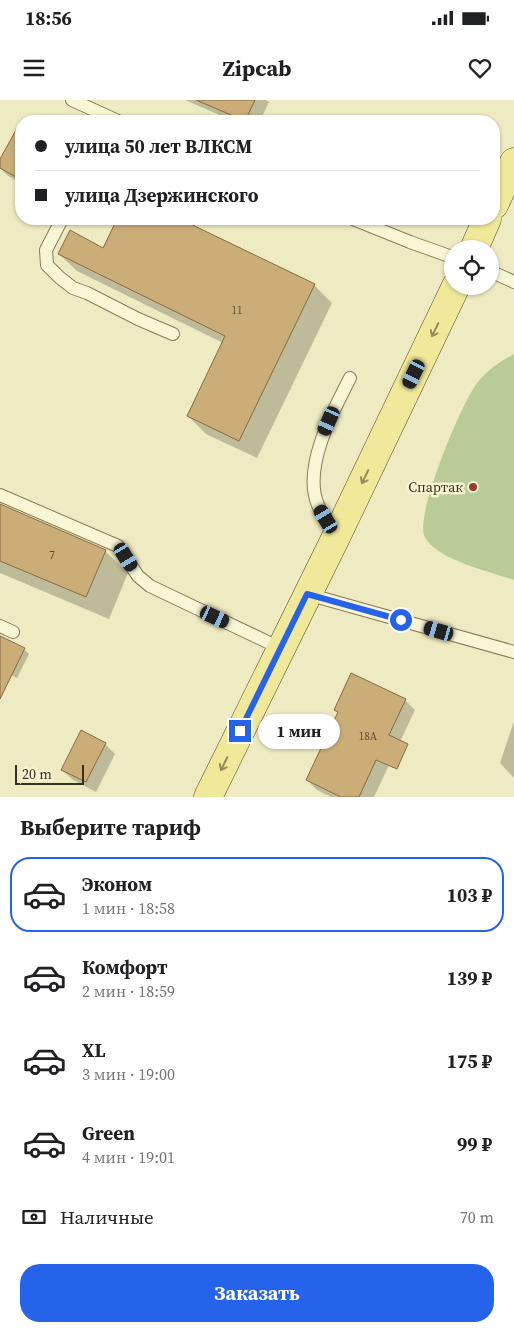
<!DOCTYPE html>
<html lang="ru">
<head>
<meta charset="utf-8">
<style>
  body { margin:0; font-family:"Source Serif 4",serif; background:#f2f2f2; color:#202124; height:100vh; display:flex; flex-direction:column; font-size:19px; white-space:nowrap }
  * { box-sizing:border-box; margin:0 }
  p { font-size:16px; color:#757577 }
  .icon { flex:none; width:28px; height:28px; fill:none; stroke:currentColor; stroke-width:2; stroke-linecap:round; stroke-linejoin:round }
  .map { position:relative; height:697px; overflow:hidden }
  .panel { display:flex; flex-direction:column; background:#fff; flex:1 }
  .panel>* { flex:none }
  .top-card { position:absolute; left:15px; top:15px; width:485px; height:110px; border-radius:20px; box-shadow:0 1px 4px #0004; display:grid; align-content:center; height:110px; padding:0 20px; background:#fff }
  .buttons { position:absolute; left:444px; top:140px; display:grid; gap:10px }
  .buttons a { display:grid; place-items:center; width:55px; height:55px; border-radius:50%; background:#fff; box-shadow:0 1px 4px #0004; font-size:25px }
  .scale { position:absolute; left:15px; bottom:12px; width:69px; box-sizing:border-box; padding-left:5px; border:2px solid #37301e; border-top:0; font-size:14px; line-height:18px; white-space:nowrap; color:#37301e; -webkit-text-stroke:4px #f5f3d2; paint-order:stroke }
  .end { position:absolute; width:22px; height:22px; margin:-11px; border:6px solid #2563eb; background:#fff; box-shadow:0 0 0 2px #fff }
  .from { border-radius:50% }
  .bubble { position:absolute; height:35px; border-radius:18px; background:#fff; box-shadow:0 1px 4px #0004; font-size:16px; font-weight:700; line-height:35px; text-align:center }
  .car { position:absolute; width:15px; height:30px; margin:-15px -8px; border-radius:6px; box-shadow:0 0 4px 1px #0007; background:linear-gradient(#222 24%,#8ab4d8 0 40%,#222 0 76%,#8ab4d8 0 86%,#222 0) }
  .top-card b { display:flex; align-items:center; gap:18px; height:48px; font-size:19px }
  .top-card b+b { border-top:1px solid #e0e0e0 }
  .top-card i { width:12px; height:12px; background:#202124 }
  ul { padding:0; list-style:none }
  li { display:flex; align-items:center; gap:15px; height:75px; margin:0 10px 8px; padding:0 10px; border:2px solid transparent; border-radius:20px }
  li div { flex:1 }
  li b { display:block; font-size:19px }
  li em { font-style:normal; font-weight:700 }
  li.active { border-color:#2563eb }
  li>.icon { width:45px; height:45px; stroke-width:1.5 }
  h2 { padding:0 20px; font-size:22px; line-height:60px }
  .pay { display:flex; align-items:center; gap:12px; height:55px; padding:0 20px; font-size:19px }
  .pay p { margin-inline-start:auto }
  .cta { display:flex; gap:10px; margin-top:auto; padding:10px 20px }
  .cta a { flex:1; height:58px; border-radius:20px; background:#2563eb; color:#fff; font-size:20px; font-weight:700; line-height:58px; text-align:center }
  .status { display:flex; justify-content:space-between; align-items:center; height:35px; padding:0 25px; background:#fff; direction:ltr }
  .status svg { height:14px; fill:currentColor }
  header { display:flex; justify-content:space-between; align-items:center; height:65px; padding:0 20px; background:#fff; font-size:22px; font-weight:700 }
  .map>svg:first-child { display:block }
  .green { fill:#b9cb96 }
  .shadow { fill:#0003 }
  .building { fill:#cbad78; stroke:#866b40 }
  .lines { fill:none; stroke-linecap:round; stroke-linejoin:round }
  .lane-casing { stroke:#877c5a; stroke-width:14 }
  .primary-casing { stroke:#55492e; stroke-width:29 }
  .lane { stroke:#f8f6d5; stroke-width:12 }
  .primary { stroke:#f1e99a; stroke-width:28 }
  .oneway { stroke:#948c5c }
  .route { stroke:#2563eb; stroke-width:6 }
  .poi-dot { fill:#96412a; stroke:#f5f3d2; stroke-width:2 }
  .labels { text-anchor:middle; dominant-baseline:central; stroke-width:5; stroke-linejoin:round; paint-order:stroke }
  .number-label { font-size:11px; fill:#5c4f34 }
  .poi-label { font-size:14px; fill:#37301e; stroke:#f5f3d2; text-anchor:end }
</style>
</head>
<body>
<div class="status"><b>18:56</b><svg viewBox="0 0 49 12"><path d="M0 12V9h3v3zM5 12V6h3v6zM10 12V3h3v9zM15 12V0h3v12zM26 1h20v11H26zM47 4h2v5h-2z"/></svg></div>
<header><svg class="icon" aria-label="menu" viewBox="0 0 24 24"><path d="M4 6h16M4 12h16M4 18h16"/></svg>Zipcab<svg class="icon" aria-label="heart" viewBox="0 0 24 24"><path d="M12 20l-8-8c-3-5 5-10 8-4 3-6 11-1 8 4z"/></svg></header>
<div class="map">
<svg width="514" height="697" viewBox="0 0 514 697">
  <rect width="100%" height="100%" fill="#eeeac2"/>
  <path class="green" d="M514,254V480C491,472 433,459 424,435C416,413 462,301 478,282C487,270 501,261 514,254Z"/>
  <path class="shadow" d="M185,0H266L269,2L260,21H233Z
    M20,26H21V83L8,76L0,68V61Z
    M119,119H177L314,185L332,203L257,358L206,334L188,316L223,243L77,171L59,154L104,149Z
    M0,406L105,451L128,473L109,519L0,473Z
    M0,538L24,549L29,554L17,578L0,570Z
    M404,599L415,610L374,697H331L317,690L307,680L339,614L335,610Z
    M514,621V678L500,663Z
    M105,644L115,654L96,692L73,680L62,670Z"/>
  <path class="building" d="M196,0H255L245,21Z
    M21,21V80L0,68V59Z
    M117,119H180L315,184L239,341L187,316L225,236L58,154L70,130L103,148Z
    M0,404L106,450L86,497L0,461Z
    M0,536L25,548L0,599Z
    M351,573L406,599L389,635L408,644L397,669L376,660L359,697H341L306,680L338,612L334,610Z
    M81,630L106,643L86,682L61,670Z"/>
  <g class="lines">
    <defs>
      <path id="lane" d="M72,0L118,21
        M62,119L46,150L47,165L59,177L73,188L87,193L138,219L173,234
        M353,119L410,142L452,157
        M490,171L514,182
        M0,395L118,446L138,476L150,486L280,548
        M338,433C331,424 322,416 318,405C302,368 333,311 350,278
        M307,494L514,552
        M0,526L13,532"/>
      <path id="primary" d="M494,105L514,62
        M474,149L487,119
        M208,697L338,433L456,186"/>
    </defs>
    <use href="#lane" class="lane-casing"/>
    <use href="#primary" class="primary-casing"/>
    <use href="#lane" class="lane"/>
    <use href="#primary" class="primary"/>
  </g>
  <defs><path id="oneway-shaft" d="M-6 0H5M1.5-3L5.5 0L1.5 3" fill="none" stroke-width="1.6" stroke-linecap="round" stroke-linejoin="round" transform="scale(1.25)"/></defs>
  <g class="oneway">
    <use href="#oneway-shaft" transform="translate(435 230) rotate(116)"/>
    <use href="#oneway-shaft" transform="translate(365 377) rotate(115)"/>
    <use href="#oneway-shaft" transform="translate(224 664) rotate(116)"/>
  </g>
  <g class="lines">
    <path class="route" d="M240,631L307,494L401,520"/>
  </g>
  <circle class="poi-dot" cx="473" cy="387" r="5"/>
  <g class="labels">
    <g class="number-label">
      <text x="237" y="210">11</text>
      <text x="52" y="455">7</text>
      <text x="368" y="636">18А</text>
    </g>
    <g class="poi-label">
      <text x="463" y="387">Спартак</text>
    </g>
  </g>
</svg>
<div class="buttons">
<a><svg class="icon" aria-label="locate" viewBox="0 0 24 24"><circle cx="12" cy="12" r="6"/><path d="M12 2v4M12 18v4M2 12h4M18 12h4"/></svg></a>
</div>
<div class="scale">20 m</div>
<i class="end from" style="left:401px;top:520px"></i>
<i class="end" style="left:240px;top:631px"></i>
<div class="bubble" style="left:258px;top:614px;width:82px">1 мин</div>
<i class="car" style="left:414px;top:274px;rotate:206deg"></i>
<i class="car" style="left:329px;top:321px;rotate:204deg"></i>
<i class="car" style="left:326px;top:419px;rotate:329deg"></i>
<i class="car" style="left:126px;top:457px;rotate:149deg"></i>
<i class="car" style="left:215px;top:517px;rotate:115deg"></i>
<i class="car" style="left:439px;top:531px;rotate:286deg"></i>
<div class="top-card">
<b><i class="from"></i>улица 50 лет ВЛКСМ</b>
<b><i></i>улица Дзержинского</b>
</div>
</div>
<section class="panel">
<h2>Выберите тариф</h2>
<ul>
<li class="active"><svg class="icon" aria-label="car" viewBox="0 0 24 24"><path d="M5 17H2v-5l4-1 3-4h7l3 4 3 1v5h-3M9 17h6M6 11h13"/><circle cx="7" cy="17" r="2"/><circle cx="17" cy="17" r="2"/></svg><div><b>Эконом</b><p>1 мин · 18:58</p></div><em>103 ₽</em></li>
<li><svg class="icon" aria-label="car" viewBox="0 0 24 24"><path d="M5 17H2v-5l4-1 3-4h7l3 4 3 1v5h-3M9 17h6M6 11h13"/><circle cx="7" cy="17" r="2"/><circle cx="17" cy="17" r="2"/></svg><div><b>Комфорт</b><p>2 мин · 18:59</p></div><em>139 ₽</em></li>
<li><svg class="icon" aria-label="car" viewBox="0 0 24 24"><path d="M5 17H2v-5l4-1 3-4h7l3 4 3 1v5h-3M9 17h6M6 11h13"/><circle cx="7" cy="17" r="2"/><circle cx="17" cy="17" r="2"/></svg><div><b>XL</b><p>3 мин · 19:00</p></div><em>175 ₽</em></li>
<li><svg class="icon" aria-label="car" viewBox="0 0 24 24"><path d="M5 17H2v-5l4-1 3-4h7l3 4 3 1v5h-3M9 17h6M6 11h13"/><circle cx="7" cy="17" r="2"/><circle cx="17" cy="17" r="2"/></svg><div><b>Green</b><p>4 мин · 19:01</p></div><em>99 ₽</em></li>
</ul>
<div class="pay"><svg class="icon" aria-label="cash" viewBox="0 0 24 24"><path d="M3 7h18v10H3z"/><circle cx="12" cy="12" r="2"/></svg>Наличные<p>70 m</p></div>
<div class="cta"><a>Заказать</a></div>
</section>
</body>
</html>
